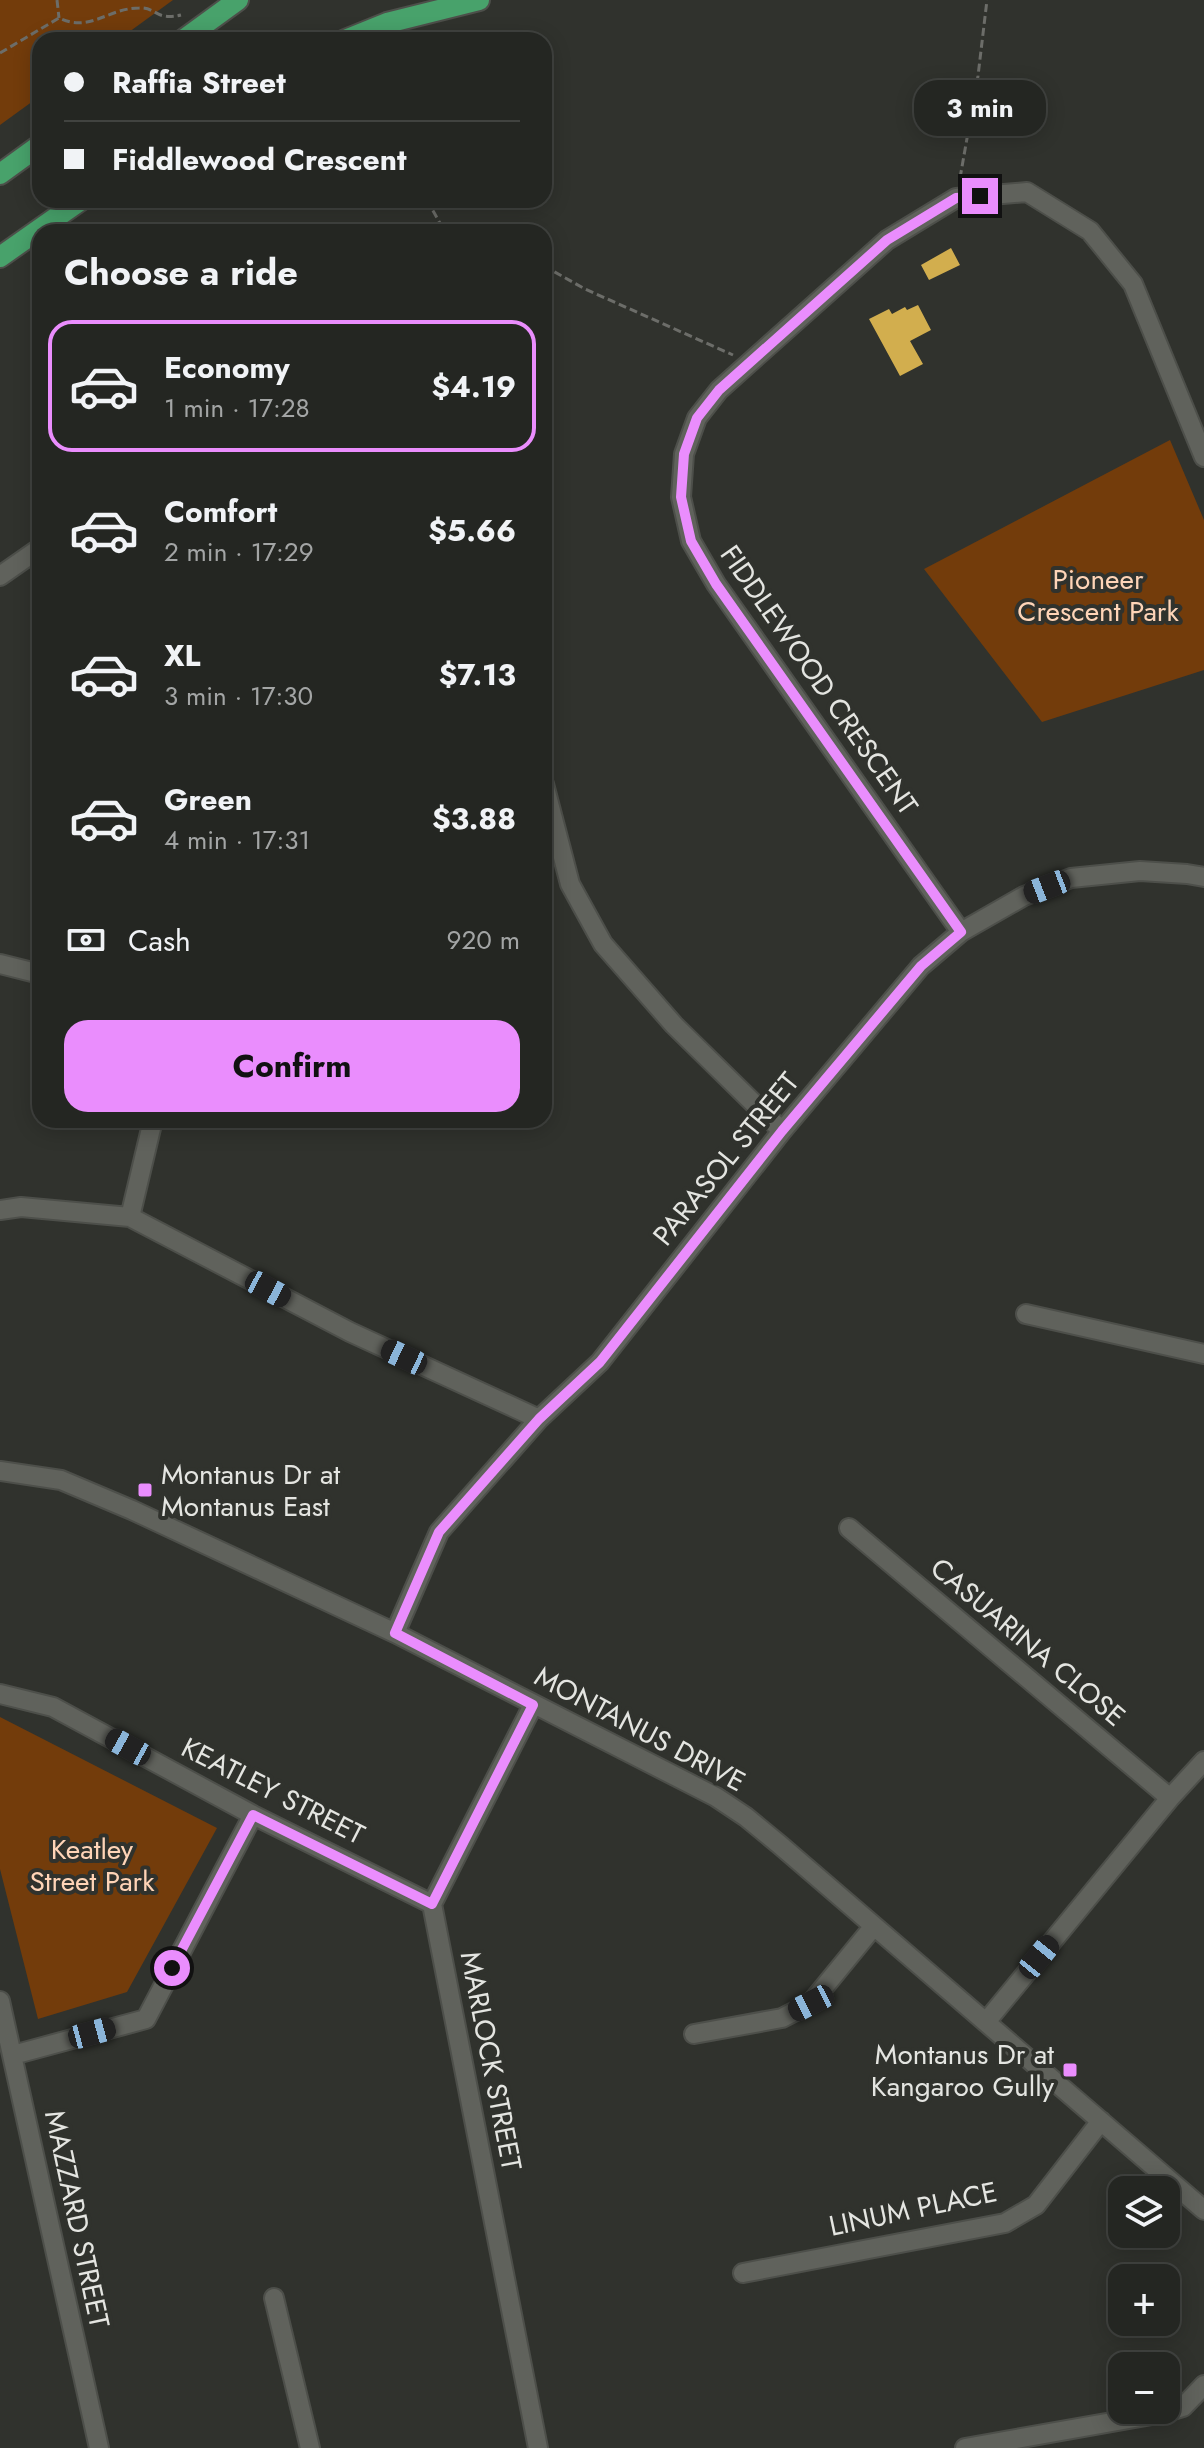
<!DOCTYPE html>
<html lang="en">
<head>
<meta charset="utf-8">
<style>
  body { margin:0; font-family:Jost,sans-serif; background:#2c2e2a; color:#f1f3f6; height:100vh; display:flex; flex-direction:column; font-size:30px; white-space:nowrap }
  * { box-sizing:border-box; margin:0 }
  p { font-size:26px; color:#a3a5a5 }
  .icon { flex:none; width:44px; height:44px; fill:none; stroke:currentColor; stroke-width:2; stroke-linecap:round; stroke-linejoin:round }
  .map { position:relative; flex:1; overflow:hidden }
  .drawer { position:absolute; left:32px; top:224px; width:520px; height:904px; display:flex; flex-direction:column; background:#242622; border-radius:24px; box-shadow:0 4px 20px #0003,0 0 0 2px #414340 }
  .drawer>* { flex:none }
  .banner { position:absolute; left:32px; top:32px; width:520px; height:176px; border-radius:24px; box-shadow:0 4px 20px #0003,0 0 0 2px #414340; display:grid; align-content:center; height:176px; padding:0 32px; background:#242622 }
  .controls { position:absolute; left:1108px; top:2176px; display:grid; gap:16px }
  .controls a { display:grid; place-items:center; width:72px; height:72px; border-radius:16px; background:#242622; box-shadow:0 4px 20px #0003,0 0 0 2px #414340; font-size:40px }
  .end { position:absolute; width:36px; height:36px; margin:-18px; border:10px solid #ea8dfd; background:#111; box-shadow:0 0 0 4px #111 }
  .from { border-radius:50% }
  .bubble { position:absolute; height:56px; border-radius:24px; background:#242622; box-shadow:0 4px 20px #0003,0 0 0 2px #414340; font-size:26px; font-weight:700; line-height:56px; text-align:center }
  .car { position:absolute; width:24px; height:48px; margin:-24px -12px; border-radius:10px; box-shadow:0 0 6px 2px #0007; background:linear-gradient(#222 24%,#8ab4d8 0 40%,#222 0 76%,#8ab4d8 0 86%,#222 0) }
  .banner b { display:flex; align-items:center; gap:28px; height:76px; font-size:30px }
  .banner b+b { border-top:2px solid #414340 }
  .banner i { width:20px; height:20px; background:#f1f3f6 }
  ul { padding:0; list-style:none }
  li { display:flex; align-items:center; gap:24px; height:132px; margin:0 16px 12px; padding:0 16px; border:4px solid transparent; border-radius:24px }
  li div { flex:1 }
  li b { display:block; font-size:30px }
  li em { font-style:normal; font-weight:700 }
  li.selected { border-color:#ea8dfd }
  li>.icon { width:72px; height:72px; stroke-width:1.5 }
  h2 { padding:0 32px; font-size:36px; line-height:96px }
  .pay { display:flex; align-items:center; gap:20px; height:88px; padding:0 32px; font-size:30px }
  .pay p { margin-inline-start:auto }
  .primary-button { display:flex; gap:16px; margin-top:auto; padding:16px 32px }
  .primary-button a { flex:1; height:92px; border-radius:24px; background:#ea8dfd; color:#111; font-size:32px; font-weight:700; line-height:92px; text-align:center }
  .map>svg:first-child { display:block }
  .green { fill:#733c0b }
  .building { fill:#d2ae4e }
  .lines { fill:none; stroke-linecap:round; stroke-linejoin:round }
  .minor-casing { stroke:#4d4f4a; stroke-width:22 }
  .major-casing { stroke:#4d4f4a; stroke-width:24 }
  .path { stroke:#6c6d69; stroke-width:3; stroke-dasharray:8 4; stroke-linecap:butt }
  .minor { stroke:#60625c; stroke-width:18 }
  .major { stroke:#48a26b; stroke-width:20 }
  .route { stroke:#ea8dfd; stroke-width:10 }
  .poi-dot { fill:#ea8dfd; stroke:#30322d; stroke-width:3 }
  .labels { text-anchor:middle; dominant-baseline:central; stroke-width:8; stroke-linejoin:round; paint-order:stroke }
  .park-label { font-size:28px; fill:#fed4b7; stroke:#30322d }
  .street-label { font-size:28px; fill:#e4e5e1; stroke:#30322d }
  .poi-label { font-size:28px; fill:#e4e5e1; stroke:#30322d; text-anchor:start }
</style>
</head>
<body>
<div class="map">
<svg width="1204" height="2448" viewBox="0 0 1204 2448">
  <rect width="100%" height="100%" fill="#30322d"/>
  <path class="green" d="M0,0H173L118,40H40V96L0,125Z
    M1170,440L1204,520V670L1042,722L924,569Z
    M0,1717L217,1828L127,1992L38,2019L0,1869Z"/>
  <path class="building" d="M951,248L960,265L929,280L921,265Z
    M918,305L931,330L910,341L923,364L900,376L869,319L889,309L892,314L905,307L907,310Z"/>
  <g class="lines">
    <defs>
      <path id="minor" d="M0,576L40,548
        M544,784L570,884L603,944L674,1025L782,1131
        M961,932L716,584L691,541L681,497L684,454L697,418L719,390L887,240L956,198L1027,192L1090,231L1133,284L1204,457
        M0,964L40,974
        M0,1210L21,1207L130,1217L350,1332L539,1419
        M130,1217L153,1120
        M1026,1314L1204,1354
        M0,1471L61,1480L132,1510L395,1633L716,1797L746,1817L780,1845L1204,2210
        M849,1528L1170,1798
        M395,1633L439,1532L539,1419L600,1362L782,1131L921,966L961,932L1024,896L1071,878L1140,871L1187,874L1204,877
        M0,1694L53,1707L253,1815L432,1904
        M533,1705L432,1904L538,2448
        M0,2001L99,2448
        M986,2022L1170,1798L1204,1761
        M694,2034L782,2018L811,2003L874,1926
        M13,2055L146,2019L253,1815
        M743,2273L1005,2223L1036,2205L1101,2121
        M274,2298L310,2448
        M965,2448L1163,2413L1183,2407L1204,2385"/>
      <path id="major" d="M183,40L238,0
        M345,40L387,23L479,0
        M0,174L40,145
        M0,257L81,200"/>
    </defs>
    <use href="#minor" class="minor-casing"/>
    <use href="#major" class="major-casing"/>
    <path class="path" d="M57,0L59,18
      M0,53L59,18C90,33 108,8 139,8C157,7 155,21 181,15
      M960,178L978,76L987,0
      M427,200L445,232
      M484,232H485
      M544,266L585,289L733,355"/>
    <use href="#minor" class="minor"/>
    <use href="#major" class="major"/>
  </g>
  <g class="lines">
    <path class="route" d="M172,1968L253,1815L432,1904L533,1705L395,1633L439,1532L539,1419L600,1362L782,1131L921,966L961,932L716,584L691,541L681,497L684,454L697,418L719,390L887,240L956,198L980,196"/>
  </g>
  <g class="poi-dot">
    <rect x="137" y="1482" width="16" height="16" rx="4"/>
    <rect x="1062" y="2062" width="16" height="16" rx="4"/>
  </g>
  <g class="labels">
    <g class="park-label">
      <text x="1098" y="579">Pioneer<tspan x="1098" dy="32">Crescent Park</tspan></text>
      <text x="92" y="1849">Keatley<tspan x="92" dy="32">Street Park</tspan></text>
    </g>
    <g class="street-label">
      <text transform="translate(819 680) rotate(55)">FIDDLEWOOD CRESCENT</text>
      <text transform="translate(726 1159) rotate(-51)">PARASOL STREET</text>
      <text transform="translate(1028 1642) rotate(40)">CASUARINA CLOSE</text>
      <text transform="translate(640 1729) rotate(28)">MONTANUS DRIVE</text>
      <text transform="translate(273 1791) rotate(27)">KEATLEY STREET</text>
      <text transform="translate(491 2061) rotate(79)">MARLOCK STREET</text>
      <text transform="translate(913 2209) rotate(-12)">LINUM PLACE</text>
      <text transform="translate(77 2219) rotate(78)">MAZZARD STREET</text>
    </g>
    <g class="poi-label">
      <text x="161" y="1474">Montanus Dr at<tspan x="161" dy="32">Montanus East</tspan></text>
      <text x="1054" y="2054" text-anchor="end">Montanus Dr at<tspan x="1054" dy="32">Kangaroo Gully</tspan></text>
    </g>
  </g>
</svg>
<div class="controls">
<a><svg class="icon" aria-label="layers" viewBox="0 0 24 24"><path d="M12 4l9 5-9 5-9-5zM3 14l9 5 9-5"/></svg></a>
<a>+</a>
<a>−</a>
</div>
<i class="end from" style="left:172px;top:1968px"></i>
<i class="end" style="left:980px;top:196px"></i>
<div class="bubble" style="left:914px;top:80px;width:132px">3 min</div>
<i class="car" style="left:1047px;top:887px;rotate:249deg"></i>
<i class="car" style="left:268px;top:1289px;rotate:118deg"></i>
<i class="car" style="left:404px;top:1357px;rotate:295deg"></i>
<i class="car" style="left:128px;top:1747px;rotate:299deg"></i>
<i class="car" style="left:1039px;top:1957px;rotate:39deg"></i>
<i class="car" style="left:811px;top:2003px;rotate:243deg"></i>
<i class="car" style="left:92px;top:2033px;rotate:75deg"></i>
<div class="banner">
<b><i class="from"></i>Raffia Street</b>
<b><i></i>Fiddlewood Crescent</b>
</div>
<section class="drawer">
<h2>Choose a ride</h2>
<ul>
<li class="selected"><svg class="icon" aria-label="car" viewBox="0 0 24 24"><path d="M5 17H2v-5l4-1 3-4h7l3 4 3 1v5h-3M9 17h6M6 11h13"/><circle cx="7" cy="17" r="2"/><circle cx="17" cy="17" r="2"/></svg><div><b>Economy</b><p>1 min · 17:28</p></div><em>$4.19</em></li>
<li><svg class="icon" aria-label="car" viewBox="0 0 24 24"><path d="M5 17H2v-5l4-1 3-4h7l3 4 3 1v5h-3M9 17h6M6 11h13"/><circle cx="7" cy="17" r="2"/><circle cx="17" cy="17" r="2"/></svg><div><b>Comfort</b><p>2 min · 17:29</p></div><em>$5.66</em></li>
<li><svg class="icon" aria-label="car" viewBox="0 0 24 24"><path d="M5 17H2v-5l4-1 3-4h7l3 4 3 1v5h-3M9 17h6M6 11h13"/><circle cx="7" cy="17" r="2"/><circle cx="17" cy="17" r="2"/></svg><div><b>XL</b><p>3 min · 17:30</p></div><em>$7.13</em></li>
<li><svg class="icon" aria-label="car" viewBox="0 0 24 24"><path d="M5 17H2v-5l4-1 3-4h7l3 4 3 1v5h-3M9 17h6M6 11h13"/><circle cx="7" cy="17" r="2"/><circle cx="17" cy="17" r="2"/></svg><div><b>Green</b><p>4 min · 17:31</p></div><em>$3.88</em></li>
</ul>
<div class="pay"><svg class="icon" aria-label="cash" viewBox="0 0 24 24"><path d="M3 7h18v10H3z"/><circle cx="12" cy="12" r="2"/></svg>Cash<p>920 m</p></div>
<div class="primary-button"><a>Confirm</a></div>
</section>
</div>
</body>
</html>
